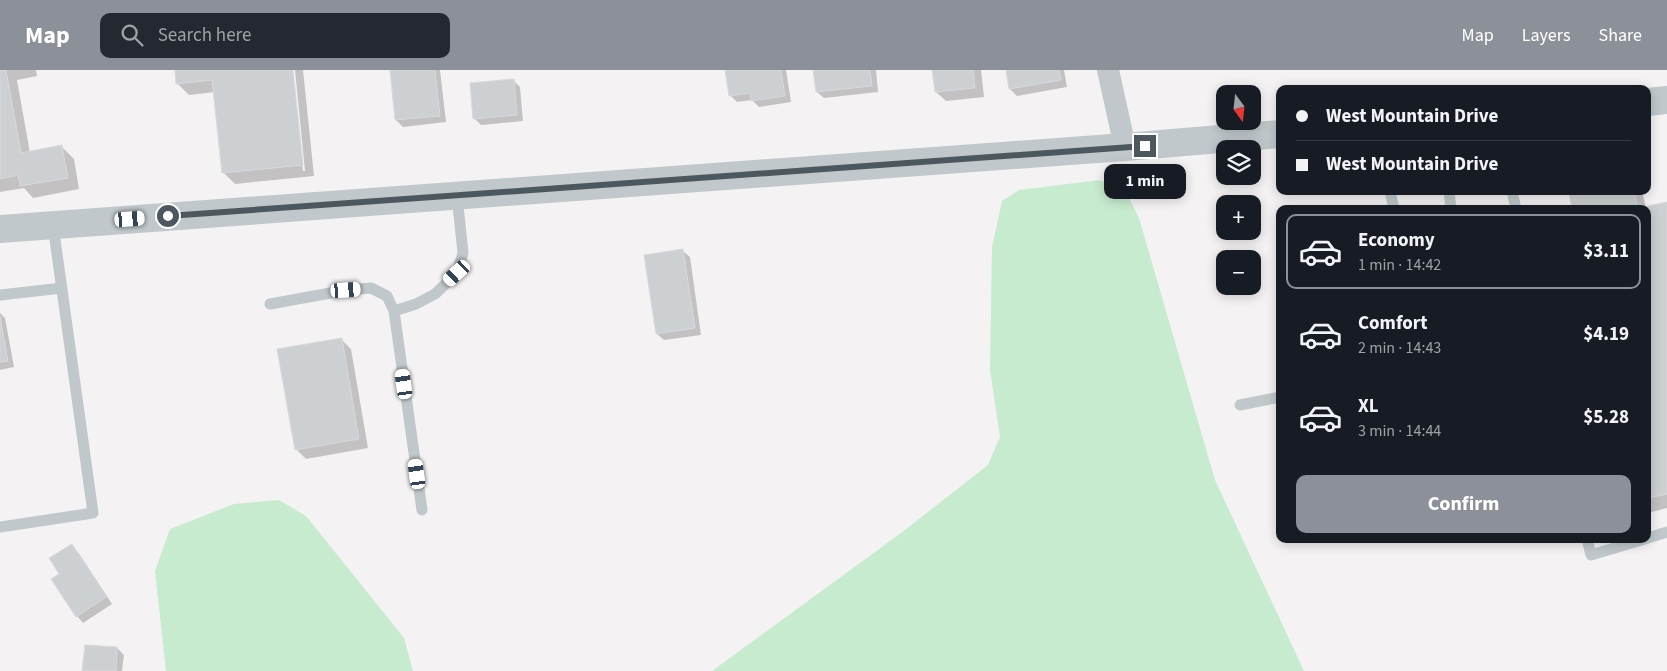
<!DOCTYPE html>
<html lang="en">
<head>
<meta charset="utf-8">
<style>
  body { margin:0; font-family:"Source Sans 3",sans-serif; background:#242831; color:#f1f3f6; height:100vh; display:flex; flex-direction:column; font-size:19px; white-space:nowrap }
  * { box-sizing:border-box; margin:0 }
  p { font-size:16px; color:#9ea1a6 }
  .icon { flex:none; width:28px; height:28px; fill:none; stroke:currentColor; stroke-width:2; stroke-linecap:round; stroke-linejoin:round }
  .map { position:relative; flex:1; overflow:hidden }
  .sheet { position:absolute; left:1276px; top:135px; width:375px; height:338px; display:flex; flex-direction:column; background:#171b24; border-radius:10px; box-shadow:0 2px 12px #0003 }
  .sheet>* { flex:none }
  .hud { position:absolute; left:1276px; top:15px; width:375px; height:110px; border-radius:10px; box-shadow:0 2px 12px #0003; display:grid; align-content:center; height:110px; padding:0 20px; background:#171b24 }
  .needle { width:32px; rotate:165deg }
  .controls { position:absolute; left:1216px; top:15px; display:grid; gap:10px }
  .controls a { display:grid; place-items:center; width:45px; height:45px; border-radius:10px; background:#171b24; box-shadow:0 2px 12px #0003; font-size:25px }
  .end { position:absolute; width:22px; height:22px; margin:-11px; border:6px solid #4c585d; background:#fff; box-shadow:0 0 0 2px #fff }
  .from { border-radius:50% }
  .bubble { position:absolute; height:35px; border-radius:10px; background:#171b24; box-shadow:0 2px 12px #0003; font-size:16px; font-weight:700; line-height:35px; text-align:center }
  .car { position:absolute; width:15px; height:30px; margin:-15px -8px; border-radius:6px; box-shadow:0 0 4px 1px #0007; background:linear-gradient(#fff 24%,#345 0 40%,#fff 0 76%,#345 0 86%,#fff 0) }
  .hud b { display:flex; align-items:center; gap:18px; height:48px; font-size:19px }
  .hud b+b { border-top:1px solid #363941 }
  .hud i { width:12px; height:12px; background:#f1f3f6 }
  ul { padding:9px 0 0; list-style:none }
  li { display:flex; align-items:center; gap:15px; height:75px; margin:0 10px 8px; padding:0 10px; border:2px solid transparent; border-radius:10px }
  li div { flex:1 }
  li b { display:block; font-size:19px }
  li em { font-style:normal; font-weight:700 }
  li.selected { border-color:#8c9099 }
  li>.icon { width:45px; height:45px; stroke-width:1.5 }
  .action { display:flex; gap:10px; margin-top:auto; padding:10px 20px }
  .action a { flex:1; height:58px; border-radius:10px; background:#8c9099; color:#fff; font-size:20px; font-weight:700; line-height:58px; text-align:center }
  header { display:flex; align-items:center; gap:30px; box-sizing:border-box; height:70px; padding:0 25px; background:#8c9099; color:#fff }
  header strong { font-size:24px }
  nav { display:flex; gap:28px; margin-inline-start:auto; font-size:18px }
  .search { width:350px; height:45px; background:#242831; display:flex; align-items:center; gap:12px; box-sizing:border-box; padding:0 18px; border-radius:10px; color:#9ea1a6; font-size:19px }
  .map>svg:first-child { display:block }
  .green { fill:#c7ebcf }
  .shadow { fill:#0003 }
  .building { fill:#cdd0d3; stroke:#d7d9dc }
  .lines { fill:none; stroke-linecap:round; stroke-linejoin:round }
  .service { stroke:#c0c8cc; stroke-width:11 }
  .minor { stroke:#c0c8cc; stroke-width:22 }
  .tertiary { stroke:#c0c8cc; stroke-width:28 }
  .route { stroke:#4c585d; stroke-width:6 }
</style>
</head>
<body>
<header>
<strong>Map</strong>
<div class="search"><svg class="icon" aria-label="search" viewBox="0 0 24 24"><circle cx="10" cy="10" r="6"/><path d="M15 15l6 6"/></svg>Search here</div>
<nav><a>Map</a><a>Layers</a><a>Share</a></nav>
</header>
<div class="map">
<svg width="1667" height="601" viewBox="0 0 1667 601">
  <rect width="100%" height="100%" fill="#f4f2f2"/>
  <path class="green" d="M1099,110L1125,120L1139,148L1215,410L1304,601H712L901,463L988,395L1000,367L990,300L992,177L1002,131L1019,120Z
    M279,430L306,446L404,568L413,601H166L155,501L170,459L234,434Z"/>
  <path class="shadow" d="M0,0H36L37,6L17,10L30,83L62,77L74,89L79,119L33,128L24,118L0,122Z
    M176,0H292L303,101H305L295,0H303L314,106L235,114L223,102L215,22L189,25L177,13Z
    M391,0H440L446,52L403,57L396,50Z
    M727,0H786L791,32L759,37L752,30L737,32L730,25Z
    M815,0H876L878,22L824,28L817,22Z
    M934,0H981L984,27L946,31L936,22Z
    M1007,0H1064L1067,17L1017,26L1010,19Z
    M513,10L520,17L523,51L481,55L474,48Z
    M1582,121H1642L1646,138L1667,133V438L1648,443V139H1574Z
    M683,181L690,187L701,265L664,270L657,264Z
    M0,243L5,248L14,297L0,300Z
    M341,269L351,279L368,378L306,389L296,379Z
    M71,475L78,482L112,534L83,553L77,546L61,504Z
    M117,578L124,585L122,601H84Z"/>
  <path class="building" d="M0,0H6L21,83L62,75L68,108L20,116L18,105L0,109Z
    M175,0H293L303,95L222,103L212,10L176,14Z
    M390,0H435L440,46L395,50Z
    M725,0H781L785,26L751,31L750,23L729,26Z
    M813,0H870L872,16L816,22Z
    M932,0H973L975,18L935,22Z
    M1006,0H1059L1061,10L1009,19Z
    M514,9L517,45L473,49L470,13Z
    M1577,121H1634L1638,138L1667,132V424L1648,428V139H1572L1569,123Z
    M683,179L695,258L656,264L644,185Z
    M0,246L8,291L0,292Z
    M342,268L359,369L295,380L277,279Z
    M72,474L106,527L76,547L51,509L59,504L49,488Z
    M85,575L117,577L116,601H82Z"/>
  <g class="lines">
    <path class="service" d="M1390,121L1394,139
      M1449,121L1451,139
      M1512,121L1516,139
      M0,225L62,218
      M270,234L347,220L371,218L387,226L394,241
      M1240,335L1280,327
      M422,440L394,241L416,234L435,224L457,203L463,183L457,126
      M0,457L93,443L53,155
      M1648,468L1667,462
      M1587,469L1591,485L1645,469"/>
    <path class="minor" d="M1108,0L1125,77"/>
    <path class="tertiary" d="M1648,32L1667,30
      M0,159L1125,77L1280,64"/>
  </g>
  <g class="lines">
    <path class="route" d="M168,146L1145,76"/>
  </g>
</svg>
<div class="controls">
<a><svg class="needle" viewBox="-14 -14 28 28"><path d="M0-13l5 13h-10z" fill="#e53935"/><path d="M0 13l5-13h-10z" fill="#9ea1a6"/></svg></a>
<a><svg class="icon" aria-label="layers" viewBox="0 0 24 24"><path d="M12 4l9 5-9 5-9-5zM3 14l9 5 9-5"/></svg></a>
<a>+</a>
<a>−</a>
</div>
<i class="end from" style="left:168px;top:146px"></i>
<i class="end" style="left:1145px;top:76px"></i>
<div class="bubble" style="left:1104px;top:94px;width:82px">1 min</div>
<i class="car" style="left:130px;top:149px;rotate:86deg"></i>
<i class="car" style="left:457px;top:203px;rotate:227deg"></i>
<i class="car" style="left:346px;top:220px;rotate:86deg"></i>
<i class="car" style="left:404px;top:314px;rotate:352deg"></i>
<i class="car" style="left:417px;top:404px;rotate:352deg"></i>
<div class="hud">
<b><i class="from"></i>West Mountain Drive</b>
<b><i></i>West Mountain Drive</b>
</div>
<section class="sheet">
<ul>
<li class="selected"><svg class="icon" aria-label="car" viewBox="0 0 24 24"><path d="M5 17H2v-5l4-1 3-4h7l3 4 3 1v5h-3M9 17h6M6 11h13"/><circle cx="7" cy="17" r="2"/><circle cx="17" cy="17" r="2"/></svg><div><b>Economy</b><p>1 min · 14:42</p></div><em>$3.11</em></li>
<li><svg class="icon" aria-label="car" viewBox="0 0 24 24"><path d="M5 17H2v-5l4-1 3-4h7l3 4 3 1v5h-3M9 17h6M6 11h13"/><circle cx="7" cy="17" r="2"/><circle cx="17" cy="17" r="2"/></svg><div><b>Comfort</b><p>2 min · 14:43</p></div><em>$4.19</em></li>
<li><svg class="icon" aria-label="car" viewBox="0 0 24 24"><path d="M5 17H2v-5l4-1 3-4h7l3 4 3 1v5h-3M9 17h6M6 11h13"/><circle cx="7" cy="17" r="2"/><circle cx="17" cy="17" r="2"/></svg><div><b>XL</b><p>3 min · 14:44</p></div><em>$5.28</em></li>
</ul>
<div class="action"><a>Confirm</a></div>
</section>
</div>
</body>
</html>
